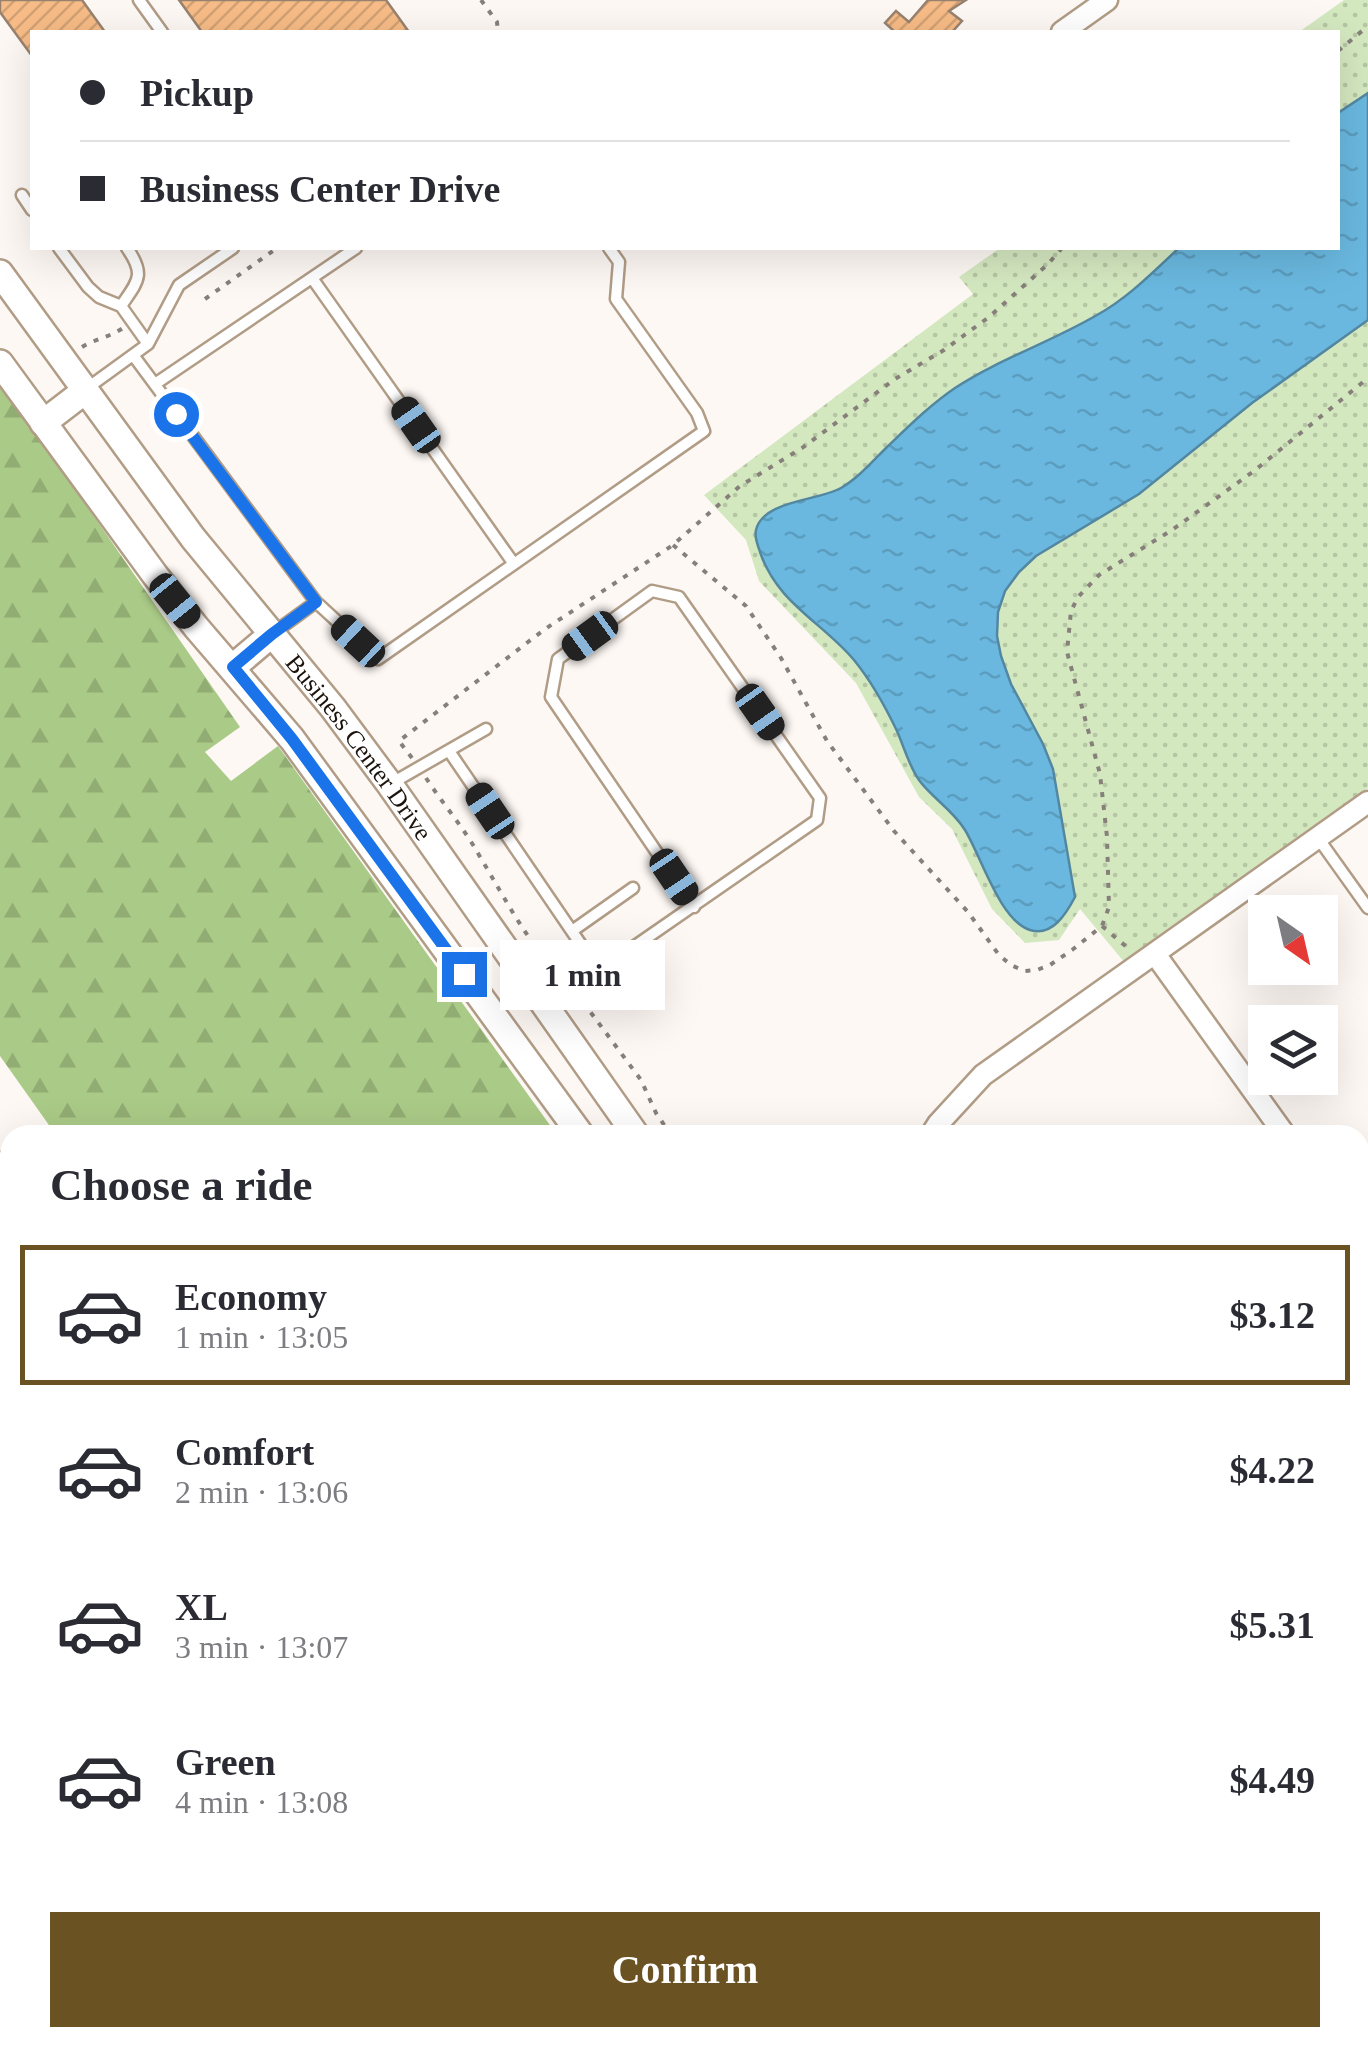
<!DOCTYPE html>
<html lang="en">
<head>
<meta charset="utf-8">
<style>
  body { margin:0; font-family:Georgia,serif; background:#f7f7f7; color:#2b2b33; height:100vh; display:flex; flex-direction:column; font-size:38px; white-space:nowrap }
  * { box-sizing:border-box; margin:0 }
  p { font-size:32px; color:#7c7c81 }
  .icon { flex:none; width:55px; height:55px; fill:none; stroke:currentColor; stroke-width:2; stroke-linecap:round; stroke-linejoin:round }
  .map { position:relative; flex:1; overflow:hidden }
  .panel { position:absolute; left:0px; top:1125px; width:1370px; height:922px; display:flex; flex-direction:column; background:#fff; border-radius:30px 30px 0 0; box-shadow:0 10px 40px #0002 }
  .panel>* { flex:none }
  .guide { position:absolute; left:30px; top:30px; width:1310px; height:220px; border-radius:0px; box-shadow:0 10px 40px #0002; display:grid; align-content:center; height:220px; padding:0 50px; background:#fff }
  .needle { width:65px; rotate:146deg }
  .controls { position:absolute; left:1248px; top:895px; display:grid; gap:20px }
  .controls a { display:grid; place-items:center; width:90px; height:90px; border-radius:0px; background:#fff; box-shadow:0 10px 40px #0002; font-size:50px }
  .end { position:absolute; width:45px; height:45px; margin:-22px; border:12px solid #1a73e8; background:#fff; box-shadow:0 0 0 5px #fff }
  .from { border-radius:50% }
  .bubble { position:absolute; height:70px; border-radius:0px; background:#fff; box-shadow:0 10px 40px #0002; font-size:32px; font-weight:700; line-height:70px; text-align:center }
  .car { position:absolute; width:30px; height:60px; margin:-30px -15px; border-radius:12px; box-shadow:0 0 8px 2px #0007; background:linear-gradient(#222 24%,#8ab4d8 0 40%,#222 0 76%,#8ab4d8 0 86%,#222 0) }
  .guide b { display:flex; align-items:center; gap:35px; height:95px; font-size:38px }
  .guide b+b { border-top:2px solid #e1e1e2 }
  .guide i { width:25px; height:25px; background:#2b2b33 }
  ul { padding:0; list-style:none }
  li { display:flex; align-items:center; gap:30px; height:140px; margin:0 20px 15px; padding:0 30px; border:5px solid transparent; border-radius:0px }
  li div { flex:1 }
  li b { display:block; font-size:38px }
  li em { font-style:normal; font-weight:700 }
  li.active { border-color:#6a5222 }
  li>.icon { width:90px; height:90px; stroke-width:1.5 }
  h2 { padding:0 50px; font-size:45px; line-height:120px }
  .action { display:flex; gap:20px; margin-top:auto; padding:20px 50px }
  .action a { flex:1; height:115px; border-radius:0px; background:#6a5222; color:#fff; font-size:40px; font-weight:700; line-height:115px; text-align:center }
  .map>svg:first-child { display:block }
  .grass { fill:url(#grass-dots) }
  .forest { fill:url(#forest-firs) }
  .water { fill:url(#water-ripples); stroke:#5387a0; stroke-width:2.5 }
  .building { fill:url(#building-hatch); stroke:#98826f; stroke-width:2.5 }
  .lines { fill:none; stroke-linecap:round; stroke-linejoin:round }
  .service-casing { stroke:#b19c86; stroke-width:15 }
  .minor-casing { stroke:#b19c86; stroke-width:25 }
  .tertiary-casing { stroke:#b19c86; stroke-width:30 }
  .secondary-casing { stroke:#b19c86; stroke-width:32 }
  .motorway-casing { stroke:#b19c86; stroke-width:40 }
  .path { stroke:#87807a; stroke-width:4; stroke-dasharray:5 8; stroke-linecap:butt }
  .service { stroke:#fff; stroke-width:10 }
  .minor { stroke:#fff; stroke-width:20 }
  .tertiary { stroke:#fff; stroke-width:25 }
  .secondary { stroke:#fff; stroke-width:28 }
  .motorway { stroke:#fff; stroke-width:35 }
  .route { stroke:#1a73e8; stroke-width:12 }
  .labels { text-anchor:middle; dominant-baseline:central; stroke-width:9; stroke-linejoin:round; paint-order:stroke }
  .street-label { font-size:25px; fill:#1c140c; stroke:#fdf8f4 }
</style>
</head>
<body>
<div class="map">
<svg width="1368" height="2046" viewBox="0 0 1368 2046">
  <defs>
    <pattern id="grass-dots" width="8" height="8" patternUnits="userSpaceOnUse" patternTransform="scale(2.5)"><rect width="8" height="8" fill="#d4e8c0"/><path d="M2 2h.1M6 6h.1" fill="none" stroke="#b5c6a4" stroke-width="1.8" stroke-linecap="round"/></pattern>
    <pattern id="forest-firs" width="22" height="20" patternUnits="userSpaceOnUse" patternTransform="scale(2.5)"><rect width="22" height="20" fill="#aaca87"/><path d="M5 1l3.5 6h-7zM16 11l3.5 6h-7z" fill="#92ad73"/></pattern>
    <pattern id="water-ripples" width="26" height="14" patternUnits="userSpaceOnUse" patternTransform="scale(2.5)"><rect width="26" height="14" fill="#6ab8e0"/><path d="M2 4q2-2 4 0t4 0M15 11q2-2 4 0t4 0" fill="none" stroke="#5b9dbf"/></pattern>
    <pattern id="building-hatch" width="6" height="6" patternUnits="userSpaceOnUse" patternTransform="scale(2.5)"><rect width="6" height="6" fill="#f7bc87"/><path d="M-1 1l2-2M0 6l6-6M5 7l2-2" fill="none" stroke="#d3a173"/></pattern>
  </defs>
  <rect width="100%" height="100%" fill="#fdf8f4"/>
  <path class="grass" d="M1344,0H1368V788L1125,963L1080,909L1059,940L1025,943L992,909L952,829L919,797L856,683L759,581L746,540L704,495L973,294L959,277L1000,248H1338V32H1299Z"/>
  <path class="forest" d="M0,381L240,727L205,752L231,781L278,746L557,1135H56L0,1056Z"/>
  <path class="water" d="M1368,93V320L1252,403L1139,494L1036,556L1019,572L1005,591L998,612L997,636L1001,656L1011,684L1043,744L1053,769L1075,897C1066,914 1052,937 1030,930C1000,921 981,856 965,830C953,810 931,797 919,780C909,766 904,747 897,731C885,706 872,682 854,660C822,622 777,603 760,552C758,545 754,538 756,530C763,500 818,501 841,488C858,478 872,462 886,448C908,427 930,405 955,388C999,359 1051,342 1097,315C1128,298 1153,272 1179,248H1338V113Z"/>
  <path class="building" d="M0,0H82L105,32H32V56L0,12Z
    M179,0H386L409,32H202Z
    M928,0H966L949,11L962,21L952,32H895L885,23L896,11L909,22Z"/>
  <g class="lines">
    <defs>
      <path id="service" d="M139,0L162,32
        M22,195L32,210
        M59,248L88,287L99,297L121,306L148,344
        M312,278L514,564
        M121,306C138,281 146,275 127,248
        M133,355L316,602L378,659L704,431L697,413L616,299L619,262L609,248
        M155,384L356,248
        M86,389L148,344L179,285L233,248
        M272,634L316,602
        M449,751L599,971
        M392,783L486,729
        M1318,838L1368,908
        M572,931L633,888
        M551,1012L599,971L817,820L820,798L679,597L652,591L558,659L551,697L694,907
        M1360,1184L1368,1178
        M1360,1335L1368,1329
        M0,1642L10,1656
        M1360,1742L1368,1736
        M0,1771L10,1765
        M0,2038H12
        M71,2038L74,2046
        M791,2038L799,2046
        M900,2038L906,2046
        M1008,2038L1014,2046
        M1077,2038L1083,2046
        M1335,2046L1338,2038"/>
      <path id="minor" d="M1062,32L1107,0
        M1155,954L1285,1135
        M931,1135L938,1124L983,1075L1368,802
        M1360,1241L1368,1252
        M1360,1899L1368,1900
        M282,2038L289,2046"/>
      <g id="tertiary">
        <path id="s1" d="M0,273L193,538L333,708L388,782L636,1135"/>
        <path d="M0,363L155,575L196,627L292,739L581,1135"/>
        <path d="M43,423L86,390"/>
        <path d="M233,667L272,634"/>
        <path d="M1360,1988L1368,1990"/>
        <path d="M1359,2038L1368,2040"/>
      </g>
      <path id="secondary" d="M0,1531L10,1545
        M359,2038L365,2046"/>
      <path id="motorway" d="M0,1170L10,1184
        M0,1261L10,1275
        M0,1322L10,1336
        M0,1405L10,1419
        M414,2038L421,2046
        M449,2038L455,2046
        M489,2038L495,2046
        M554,2038L560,2046
        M587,2038L593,2046
        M616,2038L622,2046
        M688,2038L695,2046"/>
    </defs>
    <use href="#service" class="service-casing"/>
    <use href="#minor" class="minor-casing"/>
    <use href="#tertiary" class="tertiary-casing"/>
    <use href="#secondary" class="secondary-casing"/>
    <use href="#motorway" class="motorway-casing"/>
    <path class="path" d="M481,0L497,22L498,32
      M1338,51L1368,26
      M205,299L277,248
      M82,347C95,339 110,337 123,328
      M673,545L746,606L781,658L827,741L894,831L968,912L999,955L1011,965L1024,971L1037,970L1050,965L1072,950L1102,926L1109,907L1107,837L1100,774L1067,652L1071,611L1078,597L1099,575L1172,530L1254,471L1368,378
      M412,758L399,741L545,629L673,545L740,486L802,448L895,379L944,350L989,317L1048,264L1062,248
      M426,778C443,804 464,828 479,855C507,902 528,944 567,984
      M1102,926L1129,949
      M583,1002L641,1080L656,1113L671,1135
      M1360,1274L1368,1287
      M1360,1952L1368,1956"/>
    <use href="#service" class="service"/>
    <use href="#minor" class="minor"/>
    <use href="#tertiary" class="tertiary"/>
    <use href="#secondary" class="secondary"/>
    <use href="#motorway" class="motorway"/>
  </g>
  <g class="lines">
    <path class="route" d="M176,414L316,602L272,634L233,667L292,739L464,974"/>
  </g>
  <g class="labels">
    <g class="street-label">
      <text stroke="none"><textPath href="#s1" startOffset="595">Business Center Drive</textPath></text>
    </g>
  </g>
</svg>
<div class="controls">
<a><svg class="needle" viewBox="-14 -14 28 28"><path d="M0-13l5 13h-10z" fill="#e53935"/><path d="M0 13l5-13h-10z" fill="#7c7c81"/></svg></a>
<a><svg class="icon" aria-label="layers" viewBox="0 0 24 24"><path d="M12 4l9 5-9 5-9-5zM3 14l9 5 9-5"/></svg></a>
</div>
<i class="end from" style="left:176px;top:414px"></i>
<i class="end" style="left:464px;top:974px"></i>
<div class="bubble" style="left:500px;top:940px;width:165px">1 min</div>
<i class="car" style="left:416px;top:425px;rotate:325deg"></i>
<i class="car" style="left:175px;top:601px;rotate:141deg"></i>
<i class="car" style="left:590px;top:636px;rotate:234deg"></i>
<i class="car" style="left:358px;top:641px;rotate:313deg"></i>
<i class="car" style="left:760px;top:712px;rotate:145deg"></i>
<i class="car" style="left:490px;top:811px;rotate:326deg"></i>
<i class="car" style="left:674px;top:877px;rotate:146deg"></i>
<div class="guide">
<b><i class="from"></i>Pickup</b>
<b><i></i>Business Center Drive</b>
</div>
<section class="panel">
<h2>Choose a ride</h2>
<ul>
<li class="active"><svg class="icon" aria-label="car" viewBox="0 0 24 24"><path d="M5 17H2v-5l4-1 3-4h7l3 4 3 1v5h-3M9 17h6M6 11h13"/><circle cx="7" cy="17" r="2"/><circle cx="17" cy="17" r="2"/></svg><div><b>Economy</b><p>1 min · 13:05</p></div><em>$3.12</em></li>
<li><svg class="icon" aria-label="car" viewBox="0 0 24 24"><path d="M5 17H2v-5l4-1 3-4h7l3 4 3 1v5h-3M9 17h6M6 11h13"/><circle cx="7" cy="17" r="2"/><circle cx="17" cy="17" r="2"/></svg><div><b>Comfort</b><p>2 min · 13:06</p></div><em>$4.22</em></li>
<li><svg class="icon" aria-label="car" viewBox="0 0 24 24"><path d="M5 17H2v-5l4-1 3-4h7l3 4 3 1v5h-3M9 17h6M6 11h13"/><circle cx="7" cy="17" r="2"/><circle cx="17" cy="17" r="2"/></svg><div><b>XL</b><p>3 min · 13:07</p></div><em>$5.31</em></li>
<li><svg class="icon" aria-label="car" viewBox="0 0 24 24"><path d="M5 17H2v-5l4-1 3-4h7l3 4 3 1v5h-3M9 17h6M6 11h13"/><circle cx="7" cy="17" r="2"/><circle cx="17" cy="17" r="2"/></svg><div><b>Green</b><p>4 min · 13:08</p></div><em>$4.49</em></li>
</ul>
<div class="action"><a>Confirm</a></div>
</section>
</div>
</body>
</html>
